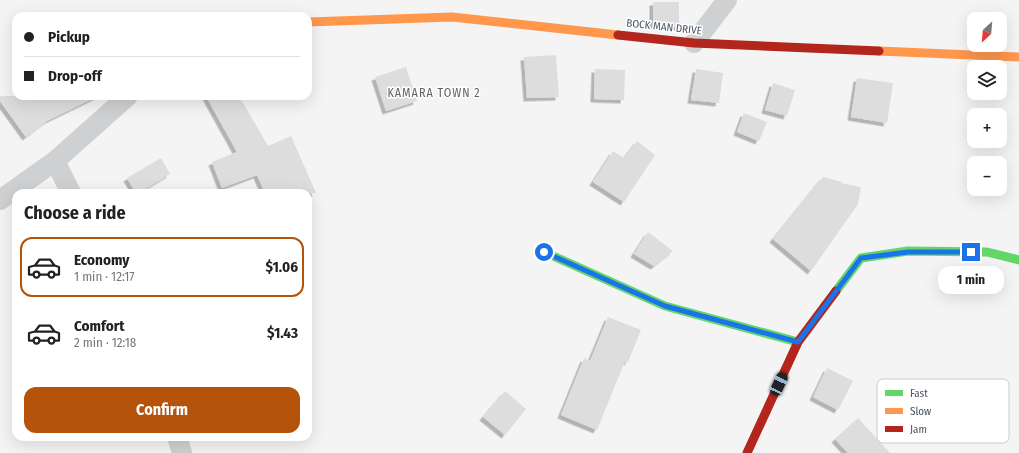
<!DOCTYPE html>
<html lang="en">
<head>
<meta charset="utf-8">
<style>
  body { margin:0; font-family:"Fira Sans Condensed",sans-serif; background:#f2f2f2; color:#222; height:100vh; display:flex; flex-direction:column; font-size:15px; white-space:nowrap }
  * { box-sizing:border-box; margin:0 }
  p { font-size:13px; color:#767676 }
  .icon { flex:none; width:22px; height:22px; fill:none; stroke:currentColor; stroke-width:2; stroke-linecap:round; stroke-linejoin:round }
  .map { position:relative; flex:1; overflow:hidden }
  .details { position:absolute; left:12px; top:189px; width:300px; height:252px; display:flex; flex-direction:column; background:#fff; border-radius:12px; box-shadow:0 4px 16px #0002 }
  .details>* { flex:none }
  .guide { position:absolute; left:12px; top:12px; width:300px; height:88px; border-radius:12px; box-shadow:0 4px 16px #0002; display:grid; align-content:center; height:88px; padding:0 12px; background:#fff }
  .needle { width:26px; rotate:206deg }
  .tools { position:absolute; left:967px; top:12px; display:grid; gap:8px }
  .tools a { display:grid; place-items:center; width:40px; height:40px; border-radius:8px; background:#fff; box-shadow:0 4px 16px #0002; font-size:20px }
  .end { position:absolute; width:18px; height:18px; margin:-9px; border:5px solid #1a73e8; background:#fff; box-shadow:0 0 0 2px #fff }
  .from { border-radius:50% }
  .bubble { position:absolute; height:28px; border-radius:12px; background:#fff; box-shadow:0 4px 16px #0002; font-size:13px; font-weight:700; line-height:28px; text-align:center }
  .car { position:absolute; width:12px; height:24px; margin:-12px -6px; border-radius:5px; box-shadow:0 0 3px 1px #0007; background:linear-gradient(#222 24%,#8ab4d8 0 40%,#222 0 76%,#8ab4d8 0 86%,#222 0) }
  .guide b { display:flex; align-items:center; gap:14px; height:38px; font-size:15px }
  .guide b+b { border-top:1px solid #e0e0e0 }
  .guide i { width:10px; height:10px; background:#222 }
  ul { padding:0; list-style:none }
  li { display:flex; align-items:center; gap:12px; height:60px; margin:0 8px 6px; padding:0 4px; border:2px solid transparent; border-radius:12px }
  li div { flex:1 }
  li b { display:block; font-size:15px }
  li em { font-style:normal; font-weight:700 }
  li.selected { border-color:#b45309 }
  li>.icon { width:36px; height:36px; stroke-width:1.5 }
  h2 { padding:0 12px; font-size:18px; line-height:48px }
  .action { display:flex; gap:8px; margin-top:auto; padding:8px 12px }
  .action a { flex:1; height:46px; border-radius:12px; background:#b45309; color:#fff; font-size:16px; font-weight:700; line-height:46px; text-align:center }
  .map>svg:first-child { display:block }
  .building { fill:#ddddde; filter:url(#shadow) }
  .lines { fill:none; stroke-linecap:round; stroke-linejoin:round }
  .street { stroke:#ced0d2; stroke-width:20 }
  .fast { stroke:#63d668; stroke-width:9 }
  .slow { stroke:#ff974d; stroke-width:9 }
  .jam { stroke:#b3261e; stroke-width:9 }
  .route { stroke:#1a73e8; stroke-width:5 }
  .labels { text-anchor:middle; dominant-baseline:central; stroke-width:3; stroke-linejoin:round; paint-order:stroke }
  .street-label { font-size:11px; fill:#4a5661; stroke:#fff }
  .neighbourhood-label { font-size:12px; letter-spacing:1px; fill:#5f6368; stroke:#fff }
  .key { fill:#fff; stroke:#c9ccd0; stroke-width:1 }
  .key-label { font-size:11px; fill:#4a5661 }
</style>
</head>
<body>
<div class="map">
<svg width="1019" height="453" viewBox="0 0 1019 453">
  <defs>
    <filter id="shadow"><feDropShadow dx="-3.5" dy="3.5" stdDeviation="0" flood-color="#0004"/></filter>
  </defs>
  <rect width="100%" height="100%" fill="#f4f4f4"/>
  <path class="building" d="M653,2H679V27L653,26Z
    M556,55L559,97L527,98L524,57Z
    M406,67L417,101L386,111L375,77Z
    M595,69L625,70L624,100L594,99Z
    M696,69L723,73L719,103L691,100Z
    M857,78L893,83L887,123L851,117Z
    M773,83L795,90L787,116L765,110Z
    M0,96H98L47,121L26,137L0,101Z
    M206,96H239L268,146L291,136L316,193H265L257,175L222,188L212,162L237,152Z
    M744,113L767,122L759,141L737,132Z
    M637,141L655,155L624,202L593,182L613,151L624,158Z
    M161,158L170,174L139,193H136L127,178Z
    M823,177L842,182L841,183L861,187L858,204L811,271L773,239Z
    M648,232L673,251L654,266L634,254Z
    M608,317L641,330L628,362L625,361L597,430L561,415L584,358L590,361Z
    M827,368L853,381L838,410L813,397Z
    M505,391L526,409L505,435L483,417Z
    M858,418L890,453H848L835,439Z"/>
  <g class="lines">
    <path class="street" d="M694,43L727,0
      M55,161L71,193
      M0,200L55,161L128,96
      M177,437L182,453"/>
    <path class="fast" d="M544,252L665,306L798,342
      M836,291L861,258L908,251L987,252L1019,260"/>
    <path class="slow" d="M308,22L452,17L618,35
      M879,51L1019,57"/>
    <path class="jam" d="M618,35L694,43L879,51
      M747,453L798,342L836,291"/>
  </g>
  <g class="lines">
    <path class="route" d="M544,252L665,306L798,342L861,258L908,252H971"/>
  </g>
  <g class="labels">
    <g class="street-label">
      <text transform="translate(664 27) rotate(6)">BOCK MAN DRIVE</text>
    </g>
    <g class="neighbourhood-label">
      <text x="434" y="93">KAMARA TOWN 2</text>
    </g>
  </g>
  <rect x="877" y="379" width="132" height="64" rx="6" class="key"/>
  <rect x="885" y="390" width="18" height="6" fill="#63d668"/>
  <rect x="885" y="408" width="18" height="6" fill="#ff974d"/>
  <rect x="885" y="426" width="18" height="6" fill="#b3261e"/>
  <g class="key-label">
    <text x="910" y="397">Fast</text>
    <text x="910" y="415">Slow</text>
    <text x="910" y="433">Jam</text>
  </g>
</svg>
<div class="tools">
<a><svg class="needle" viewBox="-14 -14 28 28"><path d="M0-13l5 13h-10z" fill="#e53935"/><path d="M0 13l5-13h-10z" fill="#767676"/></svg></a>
<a><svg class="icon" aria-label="layers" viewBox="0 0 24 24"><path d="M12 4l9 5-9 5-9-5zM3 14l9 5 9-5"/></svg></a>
<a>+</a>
<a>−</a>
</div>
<i class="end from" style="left:544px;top:252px"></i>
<i class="end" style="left:971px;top:252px"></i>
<div class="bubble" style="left:938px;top:266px;width:66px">1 min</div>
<i class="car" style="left:779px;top:384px;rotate:25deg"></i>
<div class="guide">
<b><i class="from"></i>Pickup</b>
<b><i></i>Drop-off</b>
</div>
<section class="details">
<h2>Choose a ride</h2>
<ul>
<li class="selected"><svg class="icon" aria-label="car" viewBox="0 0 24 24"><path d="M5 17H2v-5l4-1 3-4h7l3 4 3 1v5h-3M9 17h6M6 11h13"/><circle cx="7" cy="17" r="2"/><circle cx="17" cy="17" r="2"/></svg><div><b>Economy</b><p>1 min · 12:17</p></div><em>$1.06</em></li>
<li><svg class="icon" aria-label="car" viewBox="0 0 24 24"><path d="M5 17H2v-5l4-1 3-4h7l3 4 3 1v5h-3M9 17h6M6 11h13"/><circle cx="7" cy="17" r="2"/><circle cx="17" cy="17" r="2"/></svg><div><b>Comfort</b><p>2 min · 12:18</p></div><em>$1.43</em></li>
</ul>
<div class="action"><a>Confirm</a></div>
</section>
</div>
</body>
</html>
